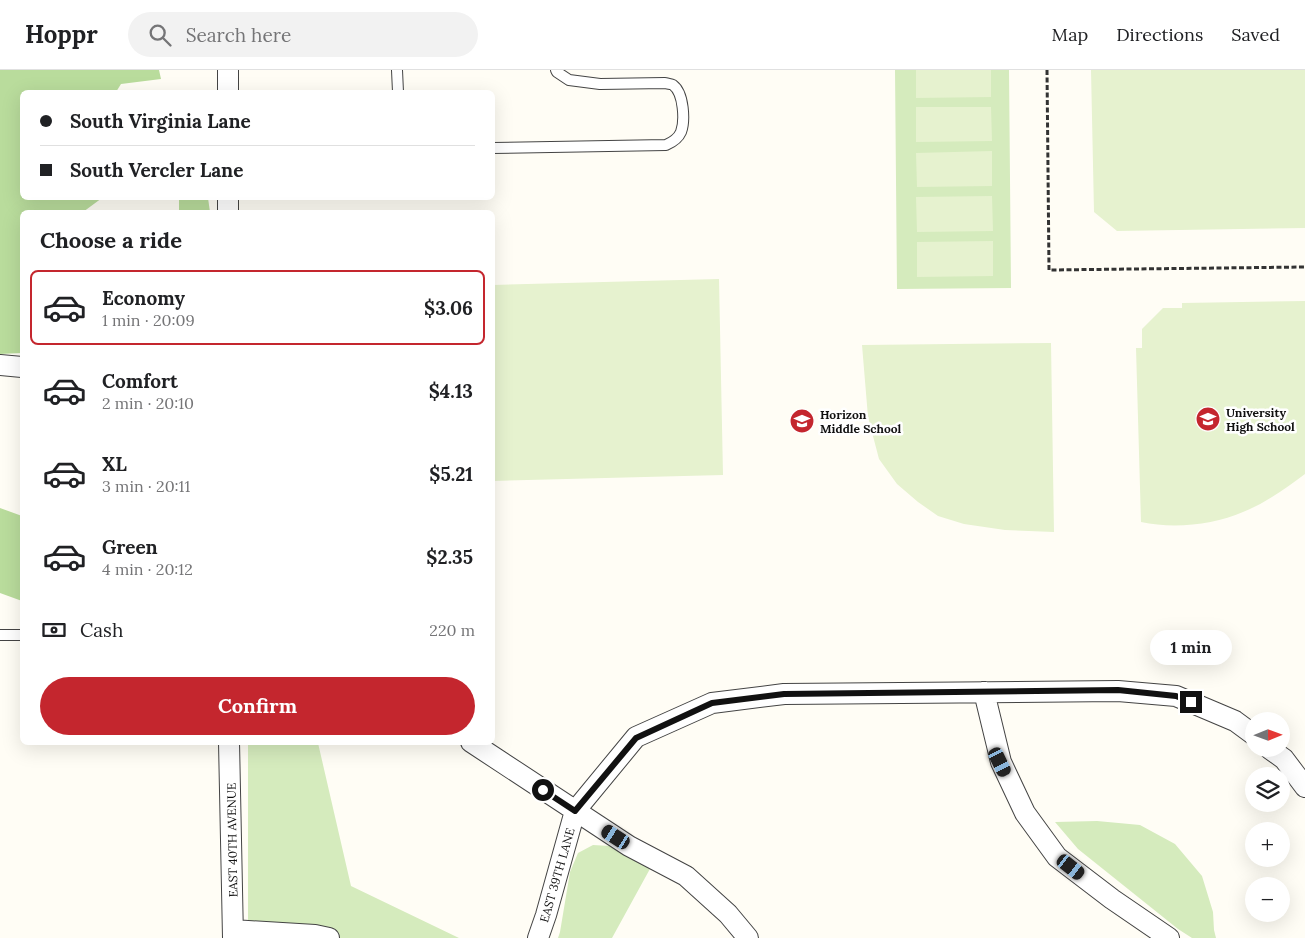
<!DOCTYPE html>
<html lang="en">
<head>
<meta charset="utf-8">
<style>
  body { margin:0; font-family:Lora,serif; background:#f2f2f2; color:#202124; height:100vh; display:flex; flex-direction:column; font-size:19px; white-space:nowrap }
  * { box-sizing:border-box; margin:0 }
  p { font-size:16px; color:#757577 }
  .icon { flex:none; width:28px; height:28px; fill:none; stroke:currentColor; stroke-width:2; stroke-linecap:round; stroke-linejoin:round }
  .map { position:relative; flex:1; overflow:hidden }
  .details { position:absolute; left:20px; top:140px; width:475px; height:535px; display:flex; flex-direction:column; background:#fff; border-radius:8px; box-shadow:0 5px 20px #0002 }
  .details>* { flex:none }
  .banner { position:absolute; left:20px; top:20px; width:475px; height:110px; border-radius:8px; box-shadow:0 5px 20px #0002; display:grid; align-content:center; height:110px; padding:0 20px; background:#fff }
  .needle { width:32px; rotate:89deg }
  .controls { position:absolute; left:1245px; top:642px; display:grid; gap:10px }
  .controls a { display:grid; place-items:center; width:45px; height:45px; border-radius:50%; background:#fff; box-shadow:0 5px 20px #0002; font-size:25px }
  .end { position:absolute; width:22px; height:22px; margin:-11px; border:6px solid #111; background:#fff; box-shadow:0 0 0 2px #fff }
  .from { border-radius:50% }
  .bubble { position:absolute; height:35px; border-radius:18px; background:#fff; box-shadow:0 5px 20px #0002; font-size:16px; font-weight:800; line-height:35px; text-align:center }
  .car { position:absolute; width:15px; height:30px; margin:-15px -8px; border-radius:6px; box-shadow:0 0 4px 1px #0007; background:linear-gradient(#222 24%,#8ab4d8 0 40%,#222 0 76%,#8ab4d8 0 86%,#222 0) }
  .banner b { display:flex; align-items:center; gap:18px; height:48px; font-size:19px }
  .banner b+b { border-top:1px solid #e0e0e0 }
  .banner i { width:12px; height:12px; background:#202124 }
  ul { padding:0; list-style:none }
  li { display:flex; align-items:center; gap:15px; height:75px; margin:0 10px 8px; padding:0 10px; border:2px solid transparent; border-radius:8px }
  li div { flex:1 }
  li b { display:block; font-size:19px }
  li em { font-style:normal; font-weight:800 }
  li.active { border-color:#c4262e }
  li>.icon { width:45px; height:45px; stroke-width:1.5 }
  h2 { padding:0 20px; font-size:22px; line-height:60px }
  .pay { display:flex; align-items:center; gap:12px; height:55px; padding:0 20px; font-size:19px }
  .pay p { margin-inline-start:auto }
  .action { display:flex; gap:10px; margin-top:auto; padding:10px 20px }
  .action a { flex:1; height:58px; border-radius:30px; background:#c4262e; color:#fff; font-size:20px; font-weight:800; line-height:58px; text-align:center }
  header { display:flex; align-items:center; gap:30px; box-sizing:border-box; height:70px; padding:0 25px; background:#fff; border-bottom:1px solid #e0e0e0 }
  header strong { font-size:24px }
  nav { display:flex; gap:28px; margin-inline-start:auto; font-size:18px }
  .search { width:350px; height:45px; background:#f2f2f2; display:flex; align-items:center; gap:12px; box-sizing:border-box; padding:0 18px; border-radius:28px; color:#757577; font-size:19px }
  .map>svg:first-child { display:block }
  .green { fill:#d5ebbd }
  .forest { fill:#b9dc9c }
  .pitch { fill:#e6f2cf }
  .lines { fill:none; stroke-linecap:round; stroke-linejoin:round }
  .service-casing { stroke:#444; stroke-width:12 }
  .minor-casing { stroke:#444; stroke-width:22 }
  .path { stroke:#333; stroke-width:3; stroke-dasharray:5 2.5; stroke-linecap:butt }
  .service { stroke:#fff; stroke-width:10 }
  .minor { stroke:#fff; stroke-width:20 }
  .route { stroke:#111; stroke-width:6 }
  .labels { text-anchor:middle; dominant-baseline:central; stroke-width:5; stroke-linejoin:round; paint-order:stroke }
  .poi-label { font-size:12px; font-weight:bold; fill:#111; stroke:#fff; text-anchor:start }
  .street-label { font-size:12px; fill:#111; stroke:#fff }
</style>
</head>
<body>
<header>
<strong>Hoppr</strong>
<div class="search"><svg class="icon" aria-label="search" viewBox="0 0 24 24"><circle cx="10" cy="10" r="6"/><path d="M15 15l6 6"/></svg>Search here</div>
<nav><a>Map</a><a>Directions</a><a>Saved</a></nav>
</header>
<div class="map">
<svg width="1305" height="868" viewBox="0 0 1305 868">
  <rect width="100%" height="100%" fill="#fffdf5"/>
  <path class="green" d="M895,0H1009L1011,218L897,219Z
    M248,672L318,673L351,816L459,868H248Z
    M1097,751L1140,755L1175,774L1202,806L1213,842L1214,860L1216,868H1192L1178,859L1078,779L1055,752Z
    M593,775L610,776L651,797L612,868H558L560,862L570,802L578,783Z"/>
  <path class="forest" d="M0,0H159L161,9L121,14L116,22H22V128H102L83,142H22V283L0,284Z
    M179,128H208L210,142H179Z
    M0,438L22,446V531L0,523Z"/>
  <path class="pitch" d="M916,0H991V27L916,28Z
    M1091,0H1305V158L1117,161L1094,142Z
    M916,37H991L992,71L916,72Z
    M992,81V116L917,117L916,83Z
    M992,126L993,161L917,162L916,127Z
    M993,171V206L917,207V172Z
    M719,209L723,405L493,411V215Z
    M1305,231V404C1286,418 1266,433 1243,442C1214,455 1173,459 1141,452L1136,278H1142V259L1163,238H1182V233Z
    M1051,273L1054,462L1005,460L964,454L938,446L918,432L897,414L879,389L868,347L862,275Z"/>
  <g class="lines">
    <defs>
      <path id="service" d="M397,0L398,22
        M492,78L666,75C673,72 678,69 681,62C685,51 684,23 673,15C671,14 668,14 665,13L600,14L569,10L557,2L556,0
        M0,565H22"/>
      <path id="minor" d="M228,0V22
        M228,142V128
        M0,295L22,297
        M984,622L1001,692L1025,743L1057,787L1112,829L1169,868
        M229,672L233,868
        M471,672L629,776L686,806L728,844L748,868
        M1270,679L1284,689L1305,717
        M233,860L315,865L329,868
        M538,868L546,845L575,741L636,667L712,633L784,624L1118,621L1176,626L1235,651L1254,665"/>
    </defs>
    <use href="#service" class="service-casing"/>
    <use href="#minor" class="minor-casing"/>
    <path class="path" d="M1047,0L1049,200L1305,197"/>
    <use href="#service" class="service"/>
    <use href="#minor" class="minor"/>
  </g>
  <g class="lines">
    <path class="route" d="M543,720L575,741L636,668L712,633L784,624L1118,620L1176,626L1191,632"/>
  </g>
  <defs>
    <symbol id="school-disc" viewBox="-11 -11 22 22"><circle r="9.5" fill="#c4262e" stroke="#fff"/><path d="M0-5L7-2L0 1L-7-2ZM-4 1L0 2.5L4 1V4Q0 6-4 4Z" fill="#fff"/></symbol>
  </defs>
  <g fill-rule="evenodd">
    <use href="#school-disc" x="1194" y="335" width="28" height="28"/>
    <use href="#school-disc" x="788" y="337" width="28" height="28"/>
  </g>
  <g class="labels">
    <g class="poi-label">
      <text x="1226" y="342">University<tspan x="1226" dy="14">High School</tspan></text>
      <text x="820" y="344">Horizon<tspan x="820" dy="14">Middle School</tspan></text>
    </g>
    <g class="street-label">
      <text transform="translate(232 770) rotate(-91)">EAST 40TH AVENUE</text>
      <text transform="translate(557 805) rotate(-74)">EAST 39TH LANE</text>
    </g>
  </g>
</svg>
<div class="controls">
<a><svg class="needle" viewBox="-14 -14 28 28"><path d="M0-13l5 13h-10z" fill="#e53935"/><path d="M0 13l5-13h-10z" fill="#757577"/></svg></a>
<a><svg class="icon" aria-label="layers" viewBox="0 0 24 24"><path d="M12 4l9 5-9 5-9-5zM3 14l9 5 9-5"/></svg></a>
<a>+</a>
<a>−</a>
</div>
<i class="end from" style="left:543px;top:720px"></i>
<i class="end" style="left:1191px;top:632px"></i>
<div class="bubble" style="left:1150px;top:560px;width:82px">1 min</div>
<i class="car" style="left:1000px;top:692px;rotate:154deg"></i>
<i class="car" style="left:616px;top:767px;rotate:303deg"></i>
<i class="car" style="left:1071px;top:797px;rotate:128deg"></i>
<div class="banner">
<b><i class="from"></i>South Virginia Lane</b>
<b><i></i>South Vercler Lane</b>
</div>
<section class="details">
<h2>Choose a ride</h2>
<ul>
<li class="active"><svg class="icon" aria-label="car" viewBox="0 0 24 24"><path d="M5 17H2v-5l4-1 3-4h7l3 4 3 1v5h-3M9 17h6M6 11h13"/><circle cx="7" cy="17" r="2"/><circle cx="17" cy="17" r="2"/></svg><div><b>Economy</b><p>1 min · 20:09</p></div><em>$3.06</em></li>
<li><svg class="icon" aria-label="car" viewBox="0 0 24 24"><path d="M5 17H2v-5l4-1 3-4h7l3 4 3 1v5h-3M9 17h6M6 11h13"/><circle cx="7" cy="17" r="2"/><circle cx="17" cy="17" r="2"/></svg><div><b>Comfort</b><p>2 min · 20:10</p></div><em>$4.13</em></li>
<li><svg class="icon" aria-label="car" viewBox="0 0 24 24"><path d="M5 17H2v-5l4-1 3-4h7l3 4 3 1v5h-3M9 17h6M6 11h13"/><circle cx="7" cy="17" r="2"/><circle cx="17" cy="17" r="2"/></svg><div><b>XL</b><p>3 min · 20:11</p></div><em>$5.21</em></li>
<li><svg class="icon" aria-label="car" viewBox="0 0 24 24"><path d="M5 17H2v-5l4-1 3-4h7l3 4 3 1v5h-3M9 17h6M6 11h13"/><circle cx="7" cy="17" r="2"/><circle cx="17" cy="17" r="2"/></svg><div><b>Green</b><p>4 min · 20:12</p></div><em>$2.35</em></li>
</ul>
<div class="pay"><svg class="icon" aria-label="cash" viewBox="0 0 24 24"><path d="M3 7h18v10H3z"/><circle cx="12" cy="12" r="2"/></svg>Cash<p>220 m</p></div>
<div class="action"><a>Confirm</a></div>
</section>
</div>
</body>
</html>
